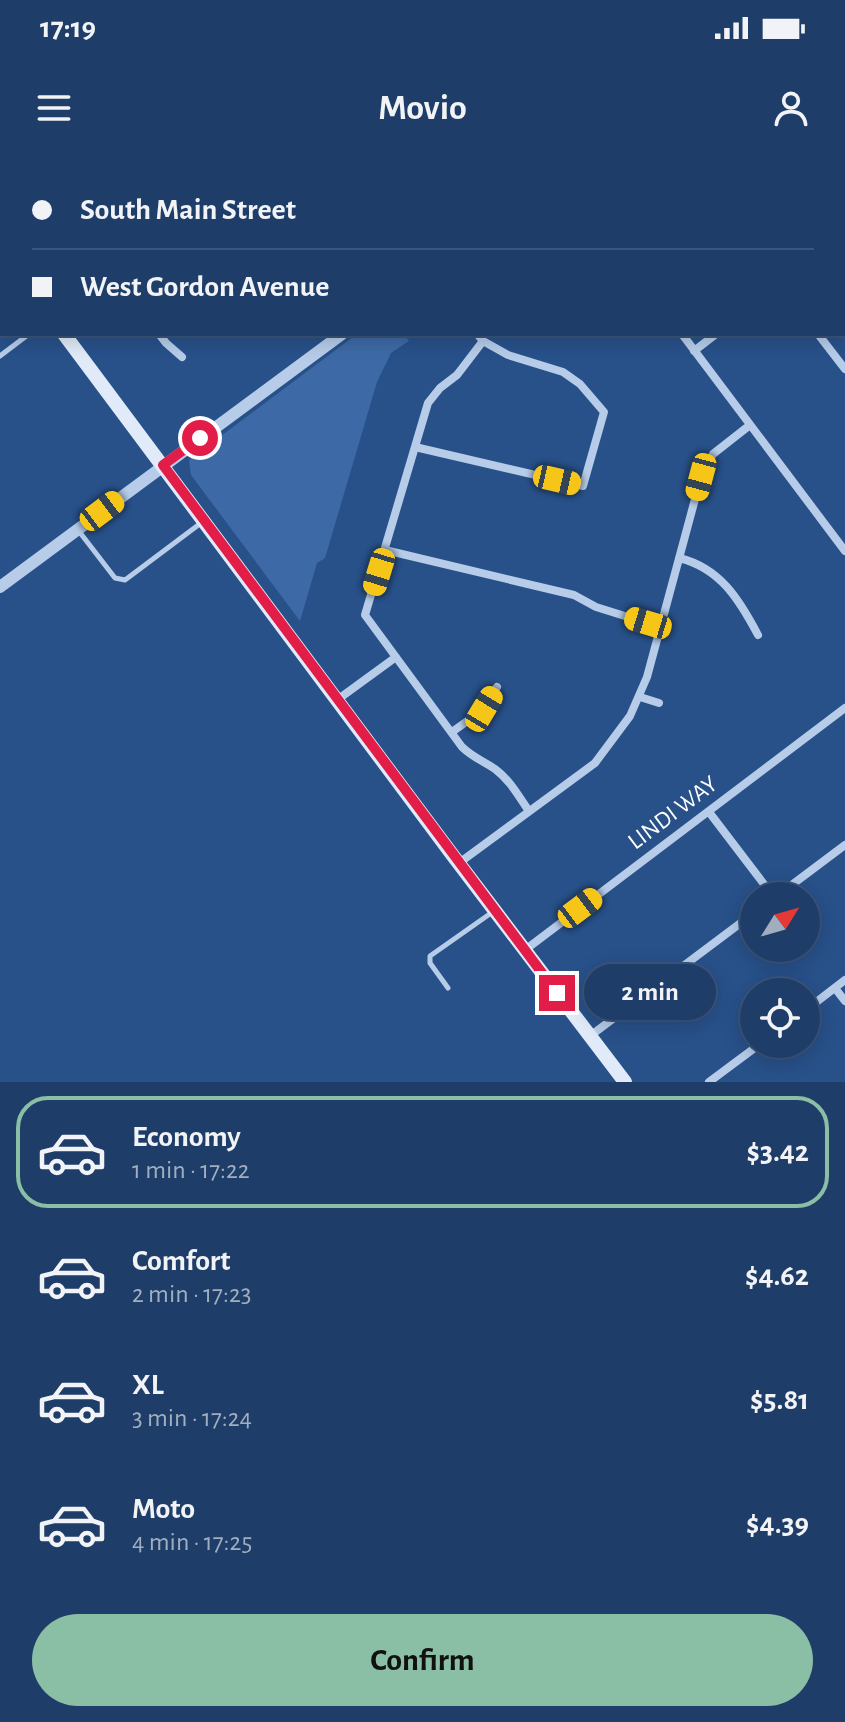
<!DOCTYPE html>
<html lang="en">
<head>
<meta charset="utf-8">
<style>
  body { margin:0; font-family:"Alegreya Sans",sans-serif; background:#2b4871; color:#f1f3f6; height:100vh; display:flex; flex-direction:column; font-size:30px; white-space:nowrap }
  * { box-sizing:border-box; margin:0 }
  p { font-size:26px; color:#a1aec0 }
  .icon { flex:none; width:44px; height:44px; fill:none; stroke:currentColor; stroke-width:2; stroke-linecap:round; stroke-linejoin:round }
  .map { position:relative; height:922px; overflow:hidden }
  .sheet { display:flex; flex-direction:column; background:#1e3d68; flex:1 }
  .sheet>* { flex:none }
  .guide { position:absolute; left:0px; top:0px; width:846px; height:176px; box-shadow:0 4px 20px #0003,0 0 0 2px #3c567c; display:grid; align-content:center; height:176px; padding:0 32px; background:#1e3d68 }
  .needle { width:52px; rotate:53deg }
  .buttons { position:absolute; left:740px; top:722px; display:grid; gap:16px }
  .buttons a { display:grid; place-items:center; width:80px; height:80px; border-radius:50%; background:#1e3d68; box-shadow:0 4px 20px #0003,0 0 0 2px #3c567c; font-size:40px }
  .end { position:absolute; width:36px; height:36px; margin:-18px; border:10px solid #e11d48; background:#fff; box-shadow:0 0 0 4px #fff }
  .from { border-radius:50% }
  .bubble { position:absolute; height:56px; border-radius:28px; background:#1e3d68; box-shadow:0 4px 20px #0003,0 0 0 2px #3c567c; font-size:26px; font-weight:700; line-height:56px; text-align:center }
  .car { position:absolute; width:24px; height:48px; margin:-24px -12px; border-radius:10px; box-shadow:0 0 6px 2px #0007; background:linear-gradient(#f5c518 24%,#345 0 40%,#f5c518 0 76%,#345 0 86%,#f5c518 0) }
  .guide b { display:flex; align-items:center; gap:28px; height:76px; font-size:30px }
  .guide b+b { border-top:2px solid #3c567c }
  .guide i { width:20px; height:20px; background:#f1f3f6 }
  ul { padding:14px 0 0; list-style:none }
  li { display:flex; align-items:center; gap:24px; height:112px; margin:0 16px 12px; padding:0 16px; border:4px solid transparent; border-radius:32px }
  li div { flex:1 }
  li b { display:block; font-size:30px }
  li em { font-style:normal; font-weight:700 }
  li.active { border-color:#8abfa5 }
  li>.icon { width:72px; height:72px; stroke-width:1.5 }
  .action { display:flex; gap:16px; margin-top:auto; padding:16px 32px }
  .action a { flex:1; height:92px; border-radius:48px; background:#8abfa5; color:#111; font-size:32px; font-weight:700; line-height:92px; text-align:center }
  .status { display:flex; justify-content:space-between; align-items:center; height:56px; padding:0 40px; background:#1e3d68; direction:ltr }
  .status svg { height:22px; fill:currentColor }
  header { display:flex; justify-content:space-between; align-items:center; height:104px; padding:0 32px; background:#1e3d68; font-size:36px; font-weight:700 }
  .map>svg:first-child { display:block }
  .green { fill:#3d6aa6 }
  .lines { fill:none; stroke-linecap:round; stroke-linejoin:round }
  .service { stroke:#b6cce9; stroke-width:5 }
  .minor { stroke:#b6cce9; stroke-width:8 }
  .tertiary { stroke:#b6cce9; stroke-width:12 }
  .secondary { stroke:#e0eaf8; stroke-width:14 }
  .route { stroke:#e11d48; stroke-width:10 }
  .labels { text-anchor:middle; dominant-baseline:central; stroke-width:6; stroke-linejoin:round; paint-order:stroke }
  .street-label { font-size:24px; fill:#fff; stroke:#28518a }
</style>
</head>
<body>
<div class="status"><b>17:19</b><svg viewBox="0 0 49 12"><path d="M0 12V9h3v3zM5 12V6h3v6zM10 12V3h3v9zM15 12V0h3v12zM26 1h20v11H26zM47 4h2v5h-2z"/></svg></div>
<header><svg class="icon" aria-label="menu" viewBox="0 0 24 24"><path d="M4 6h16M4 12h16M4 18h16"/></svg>Movio<svg class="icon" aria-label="person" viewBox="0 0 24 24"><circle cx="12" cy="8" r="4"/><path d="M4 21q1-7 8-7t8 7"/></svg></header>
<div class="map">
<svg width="845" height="922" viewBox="0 0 845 922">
  <rect width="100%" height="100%" fill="#28518a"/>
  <path class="green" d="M357,174H404L409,181L391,193L377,222L325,398L317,403L300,461L191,315L189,300Z"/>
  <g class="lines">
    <path class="service" d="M0,196L29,174
      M78,370L115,418L125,420L201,363
      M448,828L430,803V796L494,751"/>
    <path class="minor" d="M733,0L736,2
      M216,2L218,0
      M760,2L762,0
      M159,174L166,183L182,197
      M682,174L845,391
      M818,174L845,209
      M483,181L457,215L440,228L428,243L365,455L462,587C475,599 482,600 495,609C510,620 519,637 529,651
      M694,191L716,174
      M415,287L583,326L604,252L580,224L563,212L508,195L483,181L477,174
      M385,390L574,435L596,447L660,467
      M679,398C720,408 739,439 758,475
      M640,537L659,543
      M337,540L396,497
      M452,572L484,549L497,527
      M709,652L773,736
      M459,703L595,603L630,556L647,517L701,317L713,294L750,265
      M777,736L845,685
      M525,790L845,548
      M835,828L845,841
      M806,850L845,820
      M590,876L754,753
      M709,922L760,884"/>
    <path class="tertiary" d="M573,2L575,0
      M0,427L342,174"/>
    <path class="secondary" d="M0,89L2,91
      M64,174L454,697L625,922"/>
  </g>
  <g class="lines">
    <path class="route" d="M200,278L163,305L557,833"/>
  </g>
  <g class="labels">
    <g class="street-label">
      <text transform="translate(673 653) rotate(-37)">LINDI WAY</text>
    </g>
  </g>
</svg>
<div class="buttons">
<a><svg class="needle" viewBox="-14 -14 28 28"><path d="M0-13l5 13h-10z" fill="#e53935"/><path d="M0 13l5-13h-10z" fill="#a1aec0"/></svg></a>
<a><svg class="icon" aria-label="locate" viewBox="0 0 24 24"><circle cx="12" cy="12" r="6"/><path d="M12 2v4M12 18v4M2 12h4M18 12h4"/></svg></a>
</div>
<i class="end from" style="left:200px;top:278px"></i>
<i class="end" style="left:557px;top:833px"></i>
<div class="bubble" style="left:584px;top:804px;width:132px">2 min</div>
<i class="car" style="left:701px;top:317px;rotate:195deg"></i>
<i class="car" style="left:557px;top:320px;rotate:103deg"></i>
<i class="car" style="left:102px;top:351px;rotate:53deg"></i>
<i class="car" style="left:379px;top:412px;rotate:197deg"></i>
<i class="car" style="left:648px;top:463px;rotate:287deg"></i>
<i class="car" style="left:484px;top:549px;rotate:31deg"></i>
<i class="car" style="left:580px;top:748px;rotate:53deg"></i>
<div class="guide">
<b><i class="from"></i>South Main Street</b>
<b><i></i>West Gordon Avenue</b>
</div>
</div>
<section class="sheet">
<ul>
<li class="active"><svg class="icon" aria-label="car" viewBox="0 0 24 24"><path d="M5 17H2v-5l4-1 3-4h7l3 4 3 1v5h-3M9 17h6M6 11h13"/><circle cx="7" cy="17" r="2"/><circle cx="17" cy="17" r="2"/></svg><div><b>Economy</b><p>1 min · 17:22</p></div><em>$3.42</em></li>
<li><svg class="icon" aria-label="car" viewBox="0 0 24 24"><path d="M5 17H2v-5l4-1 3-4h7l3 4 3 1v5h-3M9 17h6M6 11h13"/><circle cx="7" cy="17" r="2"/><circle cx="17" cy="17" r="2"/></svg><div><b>Comfort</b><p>2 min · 17:23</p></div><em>$4.62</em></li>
<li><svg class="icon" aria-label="car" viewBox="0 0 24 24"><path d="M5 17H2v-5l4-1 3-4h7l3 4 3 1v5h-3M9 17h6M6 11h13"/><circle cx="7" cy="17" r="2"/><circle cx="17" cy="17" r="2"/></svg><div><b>XL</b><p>3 min · 17:24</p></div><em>$5.81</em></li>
<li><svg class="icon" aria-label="car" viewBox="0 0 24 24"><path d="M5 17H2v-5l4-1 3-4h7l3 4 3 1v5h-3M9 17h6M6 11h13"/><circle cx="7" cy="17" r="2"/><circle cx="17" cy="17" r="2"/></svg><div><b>Moto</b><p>4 min · 17:25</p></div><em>$4.39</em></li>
</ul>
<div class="action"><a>Confirm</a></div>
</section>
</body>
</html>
